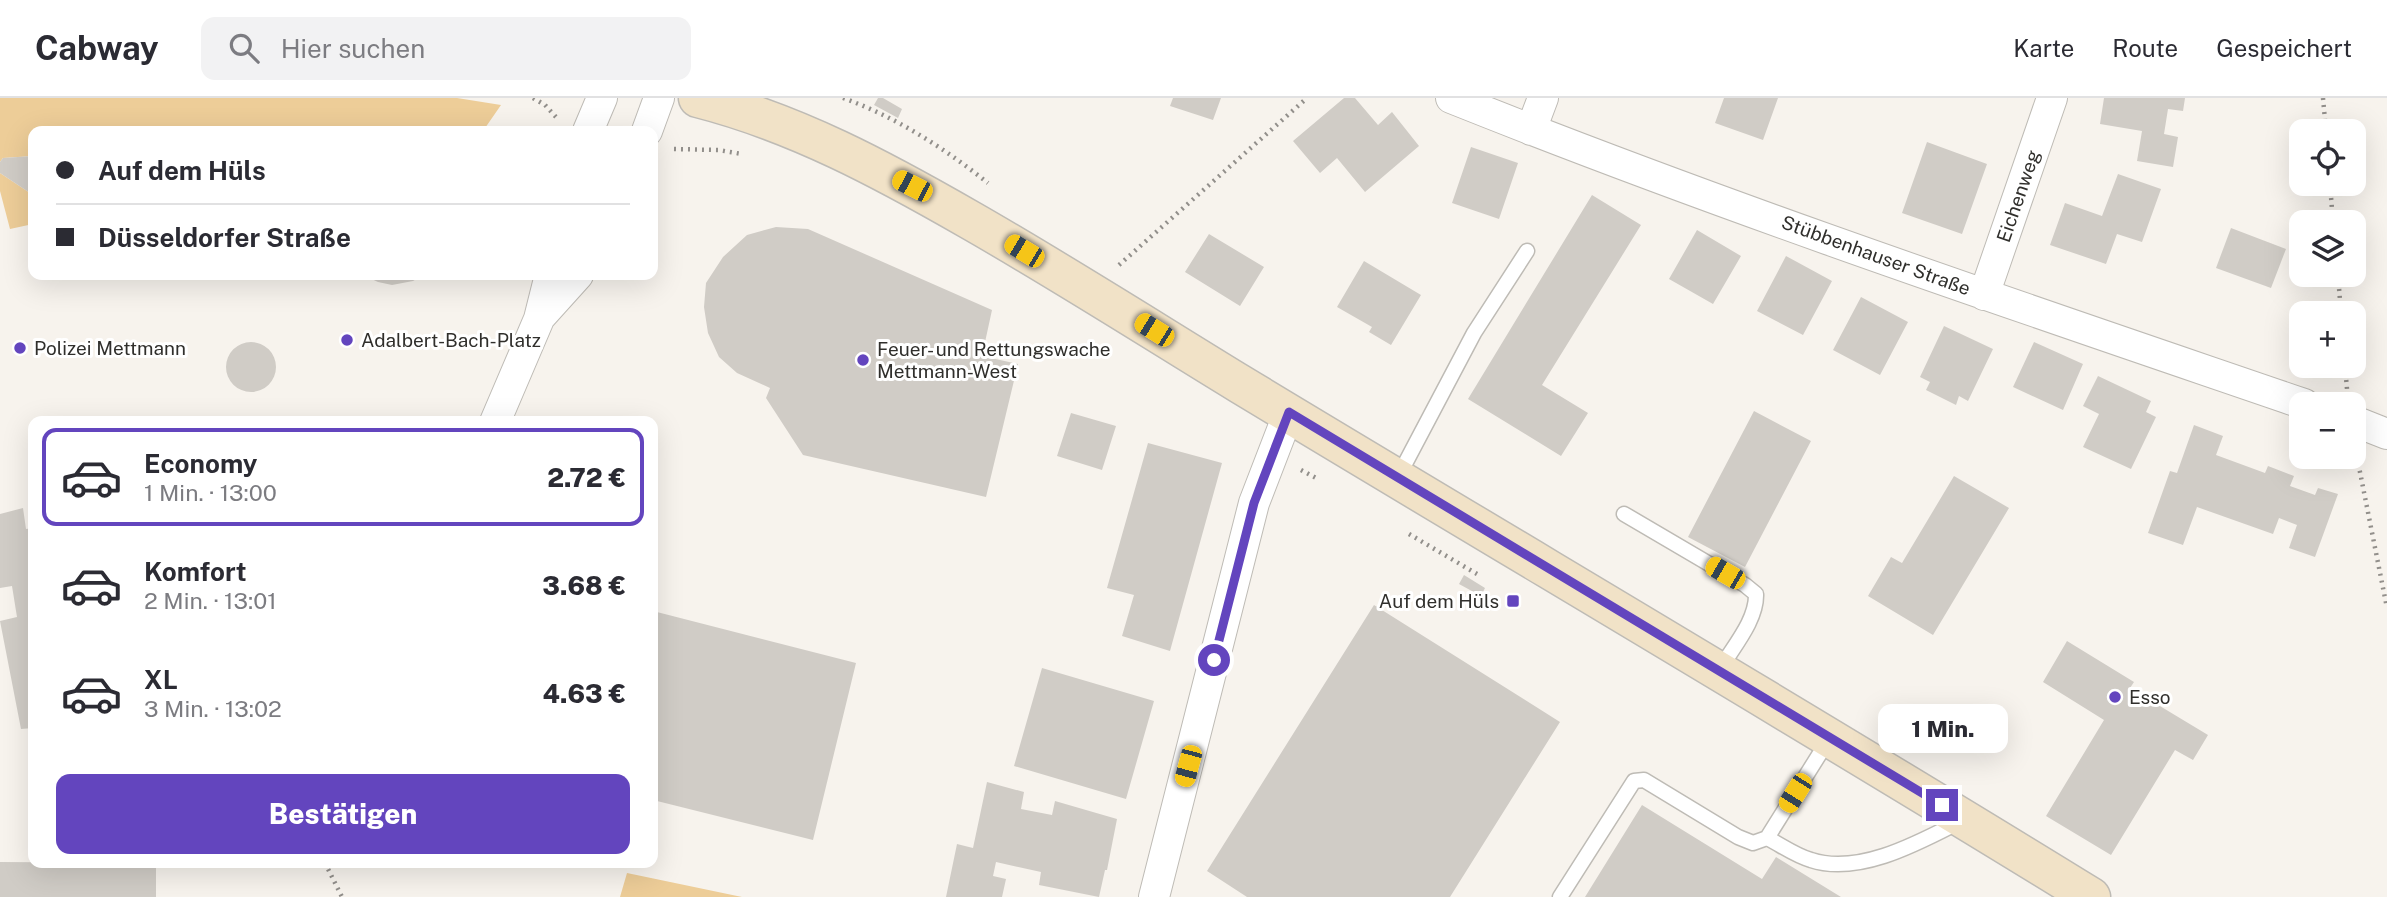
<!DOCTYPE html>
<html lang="de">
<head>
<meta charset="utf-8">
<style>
  body { margin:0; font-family:"Public Sans",sans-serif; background:#f2f2f3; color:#2b2b33; height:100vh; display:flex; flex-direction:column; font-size:26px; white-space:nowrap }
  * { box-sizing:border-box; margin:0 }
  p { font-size:23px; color:#7c7c81 }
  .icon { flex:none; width:38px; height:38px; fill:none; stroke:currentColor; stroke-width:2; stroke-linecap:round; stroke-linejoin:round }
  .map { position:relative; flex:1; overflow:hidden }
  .sheet { position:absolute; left:28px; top:318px; width:630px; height:452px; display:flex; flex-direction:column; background:#fff; border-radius:14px; box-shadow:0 7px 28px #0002 }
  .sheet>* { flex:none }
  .guide { position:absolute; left:28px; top:28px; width:630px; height:154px; border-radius:14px; box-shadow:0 7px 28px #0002; display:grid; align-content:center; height:154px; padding:0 28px; background:#fff }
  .buttons { position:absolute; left:2289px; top:21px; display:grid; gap:14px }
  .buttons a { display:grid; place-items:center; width:77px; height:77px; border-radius:14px; background:#fff; box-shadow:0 7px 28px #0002; font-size:35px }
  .end { position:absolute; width:32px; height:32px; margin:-16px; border:9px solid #6345be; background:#fff; box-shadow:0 0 0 4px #fff }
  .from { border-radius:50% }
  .bubble { position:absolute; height:49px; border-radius:14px; background:#fff; box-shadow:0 7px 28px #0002; font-size:23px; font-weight:800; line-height:49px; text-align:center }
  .car { position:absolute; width:21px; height:42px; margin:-21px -10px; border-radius:9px; box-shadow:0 0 5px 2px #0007; background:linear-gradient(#f5c518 24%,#345 0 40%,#f5c518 0 76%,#345 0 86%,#f5c518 0) }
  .guide b { display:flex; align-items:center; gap:24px; height:66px; font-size:26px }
  .guide b+b { border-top:2px solid #e1e1e2 }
  .guide i { width:18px; height:18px; background:#2b2b33 }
  ul { padding:12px 0 0; list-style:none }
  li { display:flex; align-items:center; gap:21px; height:98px; margin:0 14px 10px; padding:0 14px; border:4px solid transparent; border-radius:14px }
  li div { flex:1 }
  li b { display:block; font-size:26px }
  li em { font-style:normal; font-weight:800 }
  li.active { border-color:#6345be }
  li>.icon { width:63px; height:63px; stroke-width:1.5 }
  .action { display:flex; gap:14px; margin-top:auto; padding:14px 28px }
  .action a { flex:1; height:80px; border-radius:14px; background:#6345be; color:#fff; font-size:28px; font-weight:800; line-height:80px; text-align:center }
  header { display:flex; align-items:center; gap:42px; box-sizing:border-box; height:98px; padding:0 35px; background:#fff; border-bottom:2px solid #e1e1e2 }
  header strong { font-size:33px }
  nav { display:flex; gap:38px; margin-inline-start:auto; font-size:24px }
  .search { width:490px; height:63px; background:#f2f2f3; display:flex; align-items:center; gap:18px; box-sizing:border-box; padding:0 24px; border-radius:14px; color:#7c7c81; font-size:26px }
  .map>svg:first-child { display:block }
  .green { fill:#edcd98 }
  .building { fill:#d0ccc6 }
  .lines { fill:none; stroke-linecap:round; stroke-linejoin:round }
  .service-casing { stroke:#bebbb5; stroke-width:17 }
  .minor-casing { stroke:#bebbb5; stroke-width:32 }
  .secondary-casing { stroke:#bebbb5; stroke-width:41 }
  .path { stroke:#928f8b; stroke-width:4.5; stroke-dasharray:2 5; stroke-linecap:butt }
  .service { stroke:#fff; stroke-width:14 }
  .minor { stroke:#fff; stroke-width:30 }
  .secondary { stroke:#f1e2c7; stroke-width:38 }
  .route { stroke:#6345be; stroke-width:9 }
  .poi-dot { fill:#6345be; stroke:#fff; stroke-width:2.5 }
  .labels { text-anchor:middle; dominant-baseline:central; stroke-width:6; stroke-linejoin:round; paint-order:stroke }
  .street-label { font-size:19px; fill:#302f2c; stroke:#fff }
  .poi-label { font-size:19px; fill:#302f2c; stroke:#fff; text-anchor:start }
</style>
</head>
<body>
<header>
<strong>Cabway</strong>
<div class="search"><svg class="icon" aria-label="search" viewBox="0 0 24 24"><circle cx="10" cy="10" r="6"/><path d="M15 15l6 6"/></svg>Hier suchen</div>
<nav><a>Karte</a><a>Route</a><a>Gespeichert</a></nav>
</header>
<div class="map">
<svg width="2387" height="799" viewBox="0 0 2387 799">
  <rect width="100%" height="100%" fill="#f7f3ed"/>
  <path class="green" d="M0,0H457L501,7L483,33H347L335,29L294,33H33V58L3,60L0,64Z
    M0,75L33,97V126L10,131L0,93Z
    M627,775L742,799H620Z"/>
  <path class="building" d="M878,0H883L902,11L898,20L874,7Z
    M1173,0H1221L1213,22L1170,8Z
    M1344,0H1355L1378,27L1392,14L1419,48L1365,94L1337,60L1320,75L1293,43Z
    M1724,0H1778L1763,42L1715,25Z
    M2104,0H2185L2183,13L2168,11L2164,36L2178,39L2173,69L2137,63L2142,33L2100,26Z
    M335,29L345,33H314V31Z
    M1927,44L1987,66L1962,136L1902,115Z
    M1471,49L1518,65L1499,121L1452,105Z
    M33,58V97L0,75V64L3,60Z
    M2118,76L2161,91L2142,144L2117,136L2106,166L2050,147L2065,105L2102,118Z
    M1592,97L1641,127L1542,287L1588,315L1561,358L1468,301Z
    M776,129L808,131L992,212L982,258L1018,266L986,399L803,357L766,300L770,290L737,275L719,259L708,235L704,209L706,185L723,159L747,137Z
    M2231,130L2286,151L2271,190L2216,170Z
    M1697,132L1741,158L1713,206L1669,181Z
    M1209,136L1264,169L1240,208L1185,174Z
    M1786,158L1832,183L1803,237L1757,213Z
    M1364,163L1421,197L1391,247L1369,234L1372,229L1337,209Z
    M363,177H423L413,183L392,187L378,184Z
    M1861,199L1908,224L1880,277L1833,252Z
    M1944,228L1993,251L1968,303L1959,298L1956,307L1926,292L1930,284L1920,279Z
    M2034,244L2083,266L2063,312L2013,289Z
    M226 269a25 25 0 1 1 50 0a25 25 0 1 1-50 0Z
    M2098,278L2151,303L2146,314L2156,319L2131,371L2083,349L2099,316L2083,308Z
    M1754,313L1811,343L1745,469L1688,439Z
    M1071,315L1116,328L1102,372L1057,358Z
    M2194,327L2223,338L2216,357L2265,375L2268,368L2294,378L2290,388L2315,397L2318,390L2338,396L2315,459L2289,450L2297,427L2279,420L2273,436L2197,409L2183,447L2148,435L2170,373L2177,375Z
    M1148,345L1222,365L1170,553L1122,538L1134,497L1107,490Z
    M1954,378L2009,410L1933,537L1868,498L1891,459L1902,465Z
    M23,410L26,431L33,430V630L21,631L0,523L17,519L12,488L0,490V416Z
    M1464,477L1485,490L1481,498L1459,486Z
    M1374,507L1560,624L1450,799H1247L1207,773Z
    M653,513L856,565L813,742L653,702Z
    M2067,543L2134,584L2130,590L2208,637L2193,662L2175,652L2111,757L2046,718L2104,622L2043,584Z
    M1042,570L1154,603L1126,701L1014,668Z
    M987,684L1024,694L1021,711L1052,717L1055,703L1117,721L1107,772H1105L1099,799L1039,787L1041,774L996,764L993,778L1006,781L1002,799H946L957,746L973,750Z
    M1642,707L1762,781L1776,759L1841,799H1585Z
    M0,764L156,765V799H0Z"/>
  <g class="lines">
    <defs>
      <path id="service" d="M1398,379L1474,235L1527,153
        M1624,416L1745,487L1756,496C1757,522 1733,549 1720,571
        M1767,740C1781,747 1796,758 1811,762C1859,778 1920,744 1961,723
        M1560,799L1634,683L1644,682L1738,739L1753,745L1767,740L1829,641"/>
      <path id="minor" d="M1451,0C1731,112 2018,208 2304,306
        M1531,32L1543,0
        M588,33L602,0
        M647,33L659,0
        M1984,197L2052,0
        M541,218L578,177
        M2354,323L2387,336
        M495,324L539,221L550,177
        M1154,799L1254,405L1289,314"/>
      <path id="secondary" d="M698,0C796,25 883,72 970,122C1061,174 1150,231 1240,286C1523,457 1809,625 2091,799"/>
    </defs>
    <use href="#service" class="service-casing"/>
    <use href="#minor" class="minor-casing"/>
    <use href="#secondary" class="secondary-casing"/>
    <path class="path" d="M533,0L545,7L556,19
      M843,0C896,19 944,50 988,85
      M2323,0L2326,33
      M674,51L718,52L742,56
      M2330,86L2333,124
      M1119,167L1307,0
      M2338,177L2341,215
      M2345,268L2347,291
      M2357,359L2387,510
      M1301,372L1318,381
      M1409,436L1477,476
      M325,765L342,799"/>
    <use href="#service" class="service"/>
    <use href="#minor" class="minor"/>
    <use href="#secondary" class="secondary"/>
  </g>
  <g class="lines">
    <path class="route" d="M1214,562L1254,405L1289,314L1942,707"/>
  </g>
  <g class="poi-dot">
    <circle cx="347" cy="242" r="7"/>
    <circle cx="20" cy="250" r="7"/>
    <circle cx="863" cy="262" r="7"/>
    <rect x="1506" y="496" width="14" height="14" rx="3.5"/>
    <circle cx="2115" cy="599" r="7"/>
  </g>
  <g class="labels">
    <g class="street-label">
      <text transform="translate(2018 98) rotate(-71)">Eichenweg</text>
      <text transform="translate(1876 157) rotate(20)">Stübbenhauser Straße</text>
    </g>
    <g class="poi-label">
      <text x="361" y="242">Adalbert-Bach-Platz</text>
      <text x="34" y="250">Polizei Mettmann</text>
      <text x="877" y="251">Feuer- und Rettungswache<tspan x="877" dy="22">Mettmann-West</tspan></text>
      <text x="1499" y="503" text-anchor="end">Auf dem Hüls</text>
      <text x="2129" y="599">Esso</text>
    </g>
  </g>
</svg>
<div class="buttons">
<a><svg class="icon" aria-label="locate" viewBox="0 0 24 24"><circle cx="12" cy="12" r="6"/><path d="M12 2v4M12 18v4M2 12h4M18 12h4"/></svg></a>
<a><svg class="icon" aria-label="layers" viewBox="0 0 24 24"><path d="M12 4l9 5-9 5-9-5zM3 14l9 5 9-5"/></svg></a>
<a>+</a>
<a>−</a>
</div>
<i class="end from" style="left:1214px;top:562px"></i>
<i class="end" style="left:1942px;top:707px"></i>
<div class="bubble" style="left:1878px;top:606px;width:130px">1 Min.</div>
<i class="car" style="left:912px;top:88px;rotate:297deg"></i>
<i class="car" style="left:1024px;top:153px;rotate:301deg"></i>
<i class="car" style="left:1154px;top:232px;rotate:302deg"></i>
<i class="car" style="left:1725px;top:475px;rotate:300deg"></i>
<i class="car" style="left:1188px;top:668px;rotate:195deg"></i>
<i class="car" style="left:1795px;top:695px;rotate:212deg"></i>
<div class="guide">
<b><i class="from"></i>Auf dem Hüls</b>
<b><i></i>Düsseldorfer Straße</b>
</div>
<section class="sheet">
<ul>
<li class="active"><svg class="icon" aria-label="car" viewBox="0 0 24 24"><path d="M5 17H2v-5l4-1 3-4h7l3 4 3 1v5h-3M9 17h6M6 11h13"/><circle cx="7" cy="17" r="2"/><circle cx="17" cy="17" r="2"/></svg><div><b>Economy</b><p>1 Min. · 13:00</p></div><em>2.72 €</em></li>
<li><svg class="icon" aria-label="car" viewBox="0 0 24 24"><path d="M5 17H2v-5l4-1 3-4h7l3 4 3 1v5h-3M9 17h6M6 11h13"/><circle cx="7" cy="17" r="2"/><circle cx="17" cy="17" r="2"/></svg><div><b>Komfort</b><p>2 Min. · 13:01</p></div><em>3.68 €</em></li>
<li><svg class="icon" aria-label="car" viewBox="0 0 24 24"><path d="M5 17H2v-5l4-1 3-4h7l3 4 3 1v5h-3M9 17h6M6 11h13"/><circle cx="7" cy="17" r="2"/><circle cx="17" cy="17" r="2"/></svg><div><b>XL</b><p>3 Min. · 13:02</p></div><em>4.63 €</em></li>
</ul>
<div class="action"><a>Bestätigen</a></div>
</section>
</div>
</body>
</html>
